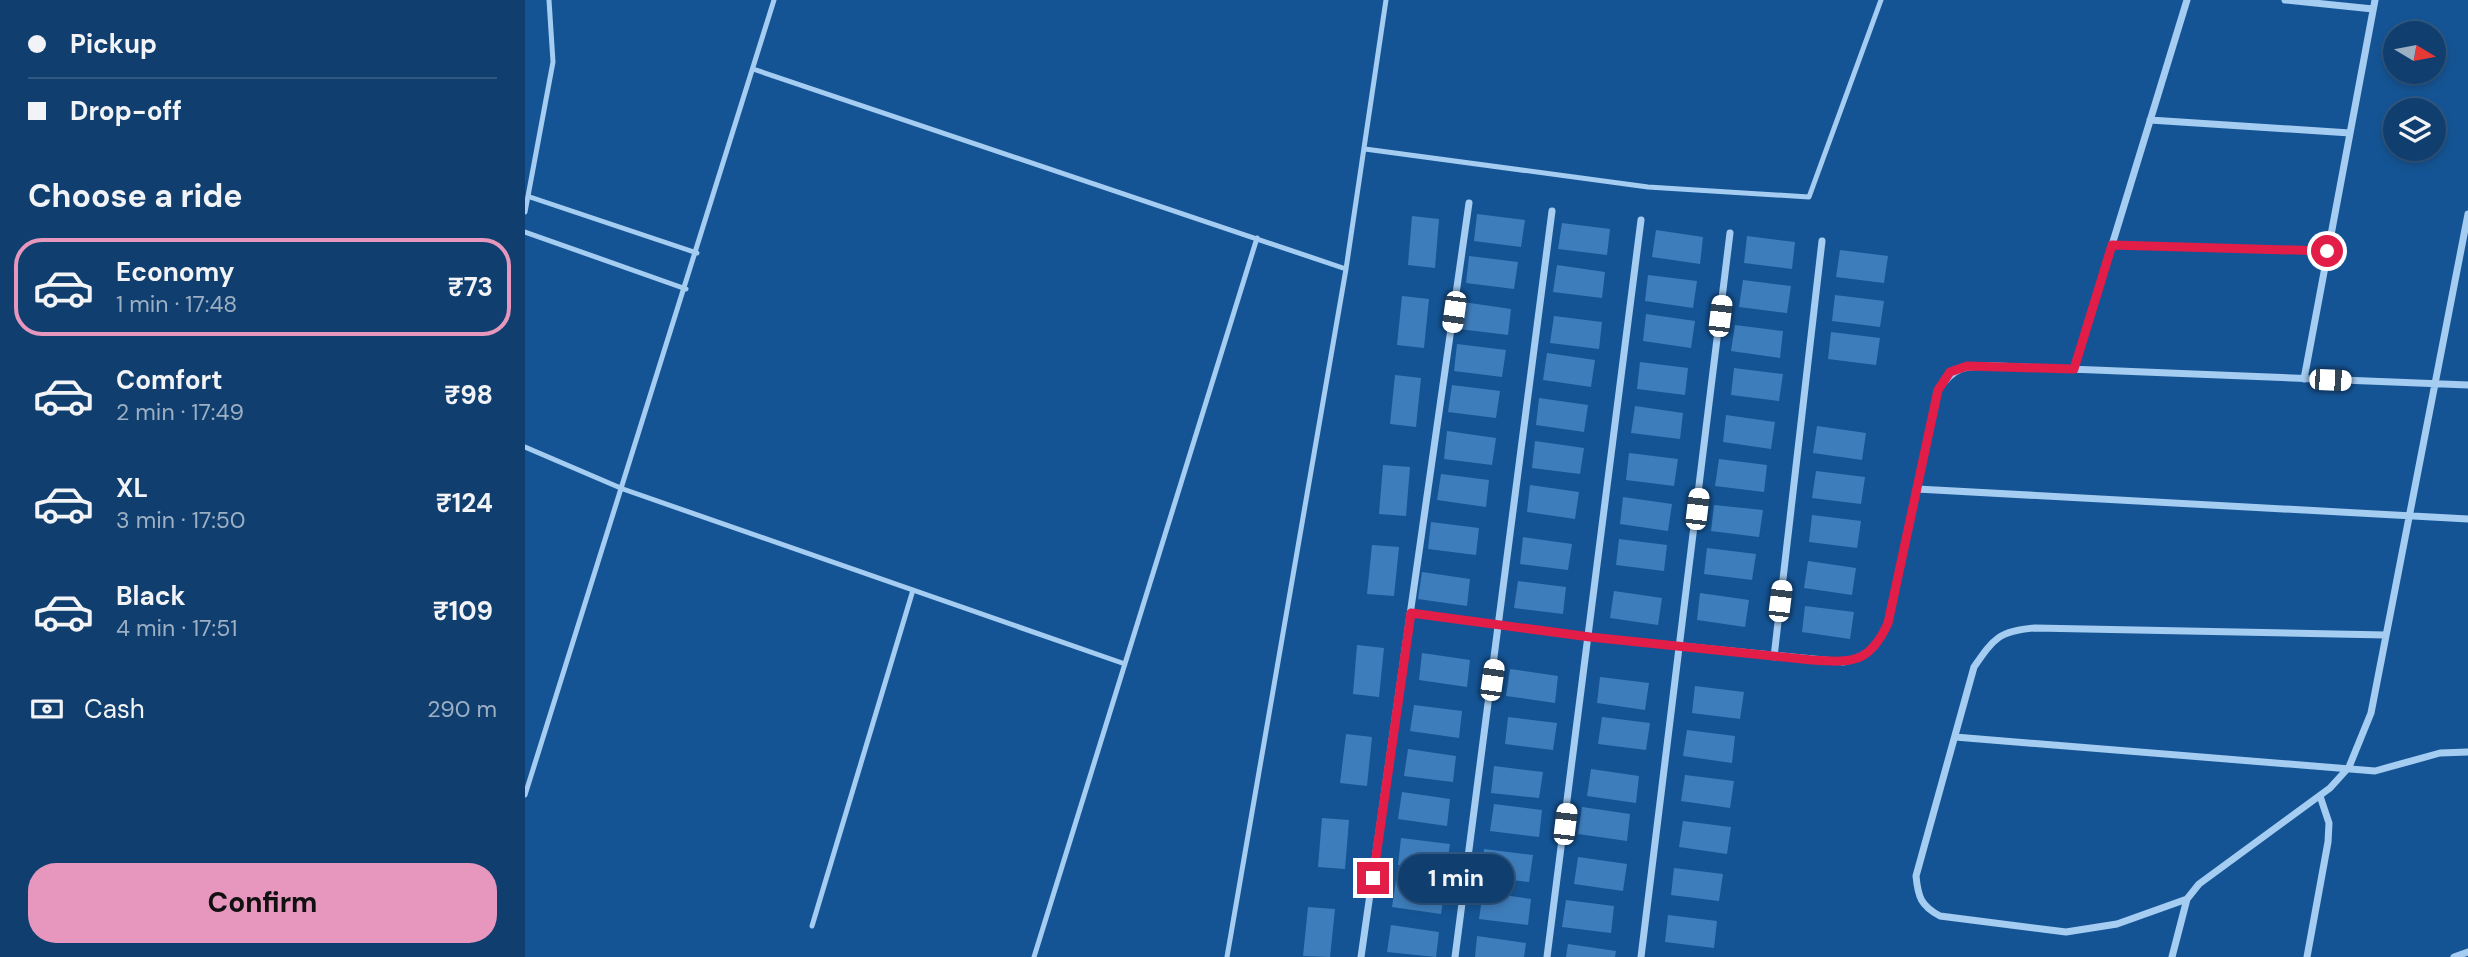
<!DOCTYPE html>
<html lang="en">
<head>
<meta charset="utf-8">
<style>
  body { margin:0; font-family:"DM Sans",sans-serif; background:#194674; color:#f1f3f6; height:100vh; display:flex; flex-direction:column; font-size:26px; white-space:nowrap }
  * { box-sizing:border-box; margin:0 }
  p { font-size:23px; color:#9cafc3 }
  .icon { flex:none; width:38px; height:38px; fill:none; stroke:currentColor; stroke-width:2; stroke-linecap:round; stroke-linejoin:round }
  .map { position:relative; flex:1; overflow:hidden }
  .sheet { display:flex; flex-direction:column; background:#103f6f; width:525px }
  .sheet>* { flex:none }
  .banner { display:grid; align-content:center; height:154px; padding:0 28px; background:#103f6f }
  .needle { width:46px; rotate:100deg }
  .fabs { position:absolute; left:1858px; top:21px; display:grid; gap:14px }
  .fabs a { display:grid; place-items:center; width:63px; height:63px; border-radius:50%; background:#103f6f; box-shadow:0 4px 10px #0003,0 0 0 2px #305882; font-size:35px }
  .end { position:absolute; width:32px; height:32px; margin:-16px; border:9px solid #e11d48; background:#fff; box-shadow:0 0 0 4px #fff }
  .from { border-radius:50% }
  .bubble { position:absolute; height:49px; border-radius:24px; background:#103f6f; box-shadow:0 4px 10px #0003,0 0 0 2px #305882; font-size:23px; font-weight:700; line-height:49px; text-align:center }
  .car { position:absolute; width:21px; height:42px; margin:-21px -10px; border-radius:9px; box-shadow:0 0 5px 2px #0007; background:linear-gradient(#fff 24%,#345 0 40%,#fff 0 76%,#345 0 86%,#fff 0) }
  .banner b { display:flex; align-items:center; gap:24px; height:66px; font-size:26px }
  .banner b+b { border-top:2px solid #305882 }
  .banner i { width:18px; height:18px; background:#f1f3f6 }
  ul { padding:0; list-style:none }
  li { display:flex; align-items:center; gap:21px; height:98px; margin:0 14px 10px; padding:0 14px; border:4px solid transparent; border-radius:28px }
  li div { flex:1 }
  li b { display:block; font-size:26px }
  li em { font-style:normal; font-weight:700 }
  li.on { border-color:#e797bd }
  li>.icon { width:63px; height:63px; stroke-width:1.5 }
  h2 { padding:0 28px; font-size:32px; line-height:84px }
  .pay { display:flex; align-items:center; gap:18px; height:77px; padding:0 28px; font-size:26px }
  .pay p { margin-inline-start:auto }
  .action { display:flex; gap:14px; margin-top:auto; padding:14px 28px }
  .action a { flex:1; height:80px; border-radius:28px; background:#e797bd; color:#111; font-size:28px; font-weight:700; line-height:80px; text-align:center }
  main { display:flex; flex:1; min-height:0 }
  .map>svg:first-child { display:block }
  .building { fill:#3e7dbb }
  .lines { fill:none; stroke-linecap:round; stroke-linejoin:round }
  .service { stroke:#a5ccf1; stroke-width:5 }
  .minor { stroke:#a5ccf1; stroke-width:7 }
  .route { stroke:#e11d48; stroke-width:9 }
</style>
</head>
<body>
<main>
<section class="sheet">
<div class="banner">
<b><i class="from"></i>Pickup</b>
<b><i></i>Drop-off</b>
</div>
<h2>Choose a ride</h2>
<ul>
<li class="on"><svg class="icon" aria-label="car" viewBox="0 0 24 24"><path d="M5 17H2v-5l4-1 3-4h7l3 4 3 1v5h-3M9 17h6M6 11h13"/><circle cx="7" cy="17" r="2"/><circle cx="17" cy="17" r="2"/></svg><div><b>Economy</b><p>1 min · 17:48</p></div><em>₹73</em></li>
<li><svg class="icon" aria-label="car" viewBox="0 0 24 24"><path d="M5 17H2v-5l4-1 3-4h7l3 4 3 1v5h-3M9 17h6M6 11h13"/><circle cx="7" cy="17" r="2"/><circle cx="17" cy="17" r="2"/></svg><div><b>Comfort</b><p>2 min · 17:49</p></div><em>₹98</em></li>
<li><svg class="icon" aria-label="car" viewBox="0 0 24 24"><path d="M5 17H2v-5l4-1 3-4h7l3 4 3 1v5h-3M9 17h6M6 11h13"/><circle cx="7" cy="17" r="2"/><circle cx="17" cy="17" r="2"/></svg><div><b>XL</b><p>3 min · 17:50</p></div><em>₹124</em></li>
<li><svg class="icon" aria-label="car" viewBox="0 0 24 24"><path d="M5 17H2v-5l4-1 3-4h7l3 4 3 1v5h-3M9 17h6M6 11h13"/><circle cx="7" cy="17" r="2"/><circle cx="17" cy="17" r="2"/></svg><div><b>Black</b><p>4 min · 17:51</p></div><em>₹109</em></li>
</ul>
<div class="pay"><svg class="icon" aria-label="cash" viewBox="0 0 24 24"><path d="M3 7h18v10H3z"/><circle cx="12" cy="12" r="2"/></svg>Cash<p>290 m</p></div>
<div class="action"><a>Confirm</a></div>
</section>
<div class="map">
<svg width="1943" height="957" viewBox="0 0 1943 957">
  <rect width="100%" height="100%" fill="#155494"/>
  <path class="building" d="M952,214L1000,220L996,247L949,241Z
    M887,216L914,219L910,268L883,265Z
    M1037,223L1085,229L1082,255L1033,249Z
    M1131,230L1178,237L1175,264L1127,257Z
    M1222,236L1270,242L1267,269L1219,263Z
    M1315,250L1363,256L1359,283L1311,277Z
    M944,256L993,262L989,289L941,283Z
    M1032,265L1080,272L1077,298L1028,292Z
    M1123,275L1172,281L1168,308L1120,301Z
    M1218,280L1266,286L1262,313L1214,307Z
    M1310,295L1359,301L1355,327L1307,321Z
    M877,296L904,299L899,348L872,345Z
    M938,302L986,309L983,335L934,329Z
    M1121,314L1170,321L1166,348L1118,341Z
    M1029,316L1077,322L1074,349L1025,343Z
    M1210,325L1258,331L1255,358L1206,351Z
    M1306,332L1355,338L1351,365L1303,359Z
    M932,344L981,350L977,377L929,371Z
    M1022,353L1070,360L1066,387L1018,380Z
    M1115,362L1163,368L1160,395L1112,389Z
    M1209,368L1258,374L1254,401L1206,395Z
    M870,375L896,378L891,427L865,424Z
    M927,385L975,391L971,418L923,412Z
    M1014,398L1063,405L1059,432L1011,425Z
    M1110,406L1158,413L1155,439L1106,433Z
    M1201,415L1250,422L1246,449L1198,442Z
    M1292,426L1341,433L1337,460L1288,453Z
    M922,431L971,438L967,465L919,459Z
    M1010,441L1059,448L1055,474L1007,468Z
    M1104,453L1153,459L1149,486L1101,480Z
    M1194,459L1242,465L1239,492L1190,486Z
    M858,465L885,467L881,516L854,514Z
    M1291,471L1340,477L1336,504L1287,498Z
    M916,474L964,480L961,507L912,500Z
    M1005,485L1054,492L1050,519L1002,512Z
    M1098,497L1147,504L1143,531L1095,524Z
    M1189,505L1238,510L1234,537L1186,531Z
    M1287,515L1336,521L1332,548L1284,542Z
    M906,522L954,528L951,555L903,549Z
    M998,537L1047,544L1043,570L995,564Z
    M1094,539L1142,545L1139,571L1091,565Z
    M847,545L874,547L869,596L842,594Z
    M1182,548L1231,554L1227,580L1179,574Z
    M1283,561L1331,568L1327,595L1279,588Z
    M897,572L945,579L942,606L893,599Z
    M993,581L1041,587L1038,614L989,608Z
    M1089,591L1137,598L1133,625L1085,618Z
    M1175,593L1224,600L1220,627L1172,620Z
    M1280,606L1329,612L1325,639L1277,632Z
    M832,645L859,648L854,697L828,694Z
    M897,653L945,660L942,687L894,680Z
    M985,669L1033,676L1030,703L981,696Z
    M1075,677L1124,683L1120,710L1072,703Z
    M1170,686L1219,692L1215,719L1167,713Z
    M889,705L937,711L934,738L885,731Z
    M983,717L1032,723L1028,750L980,744Z
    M1077,717L1125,723L1121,750L1073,744Z
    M1162,730L1210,736L1207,763L1158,756Z
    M821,734L847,737L842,786L815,783Z
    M883,749L931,756L928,782L879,776Z
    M969,766L1018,772L1014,798L966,793Z
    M1066,769L1114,776L1111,803L1062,796Z
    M1160,775L1209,781L1205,808L1156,801Z
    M877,792L925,799L922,826L873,819Z
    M969,804L1017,810L1014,837L965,831Z
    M1057,807L1105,814L1102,841L1053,834Z
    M797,818L824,820L820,869L793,867Z
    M1158,821L1206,827L1202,854L1154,847Z
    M876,838L925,844L921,871L873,865Z
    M959,849L1008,855L1004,882L956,876Z
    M1053,857L1102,864L1098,891L1049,884Z
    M1149,868L1198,874L1194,901L1146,895Z
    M871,880L920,887L916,914L867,907Z
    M958,892L1006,899L1003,925L954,919Z
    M1041,900L1089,906L1086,933L1037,927Z
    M783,907L810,909L805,957L778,956Z
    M1143,915L1192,921L1189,948L1140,942Z
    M866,925L914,932L911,957L862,952Z
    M952,936L1001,943L999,957H950Z
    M1043,944L1091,951L1090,957H1041Z"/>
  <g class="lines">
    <path class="service" d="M228,69L821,269
      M840,149L1123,187L1284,197L1356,0
      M5,197L172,253
      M0,212L28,62L24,0
      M0,232L161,289
      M0,447L98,489L600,664
      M0,795L249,0
      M287,926L388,590
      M509,957L732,238
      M702,957L821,269L861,0"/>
    <path class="minor" d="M1760,0L1848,9
      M1625,120L1825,133
      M1587,245L1802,251
      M1549,369L1662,0
      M1779,379L1850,0
      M1392,489L1943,519
      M886,613L1065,637L1319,662C1346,654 1351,649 1363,623L1413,390C1431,364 1442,366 1472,366L1943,385
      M1249,657L1297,241
      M1430,737L1850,771L1915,753L1943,752
      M1662,899L1592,924L1541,932L1415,916C1396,906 1393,897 1391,876L1449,667C1469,638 1474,631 1510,628L1861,635
      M836,957L944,203
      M930,957L1027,211
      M1022,957L1116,220
      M1116,957L1205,233
      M1647,957L1662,899L1674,884L1805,788L1824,767L1846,713L1943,214
      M1782,957L1803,842L1804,823L1795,796
      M1929,957L1943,952"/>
  </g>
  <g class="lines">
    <path class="route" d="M848,878L886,613L1065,637L1287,660C1328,663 1345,663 1363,623L1413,390L1425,372L1442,366L1549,369L1587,245L1802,251"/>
  </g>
</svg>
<div class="fabs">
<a><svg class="needle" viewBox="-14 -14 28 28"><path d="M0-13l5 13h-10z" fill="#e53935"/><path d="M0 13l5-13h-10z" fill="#9cafc3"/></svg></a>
<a><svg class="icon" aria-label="layers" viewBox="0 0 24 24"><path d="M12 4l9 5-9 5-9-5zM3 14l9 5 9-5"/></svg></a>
</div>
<i class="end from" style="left:1802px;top:251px"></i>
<i class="end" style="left:848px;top:878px"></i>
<div class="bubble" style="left:873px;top:854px;width:116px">1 min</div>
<i class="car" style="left:929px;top:312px;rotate:188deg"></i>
<i class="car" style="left:1195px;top:316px;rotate:7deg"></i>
<i class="car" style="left:1805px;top:380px;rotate:92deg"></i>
<i class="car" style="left:1172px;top:509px;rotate:7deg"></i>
<i class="car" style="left:1255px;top:601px;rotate:7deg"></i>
<i class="car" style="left:967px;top:680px;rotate:8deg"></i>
<i class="car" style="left:1040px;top:824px;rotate:7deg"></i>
</div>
</main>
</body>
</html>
